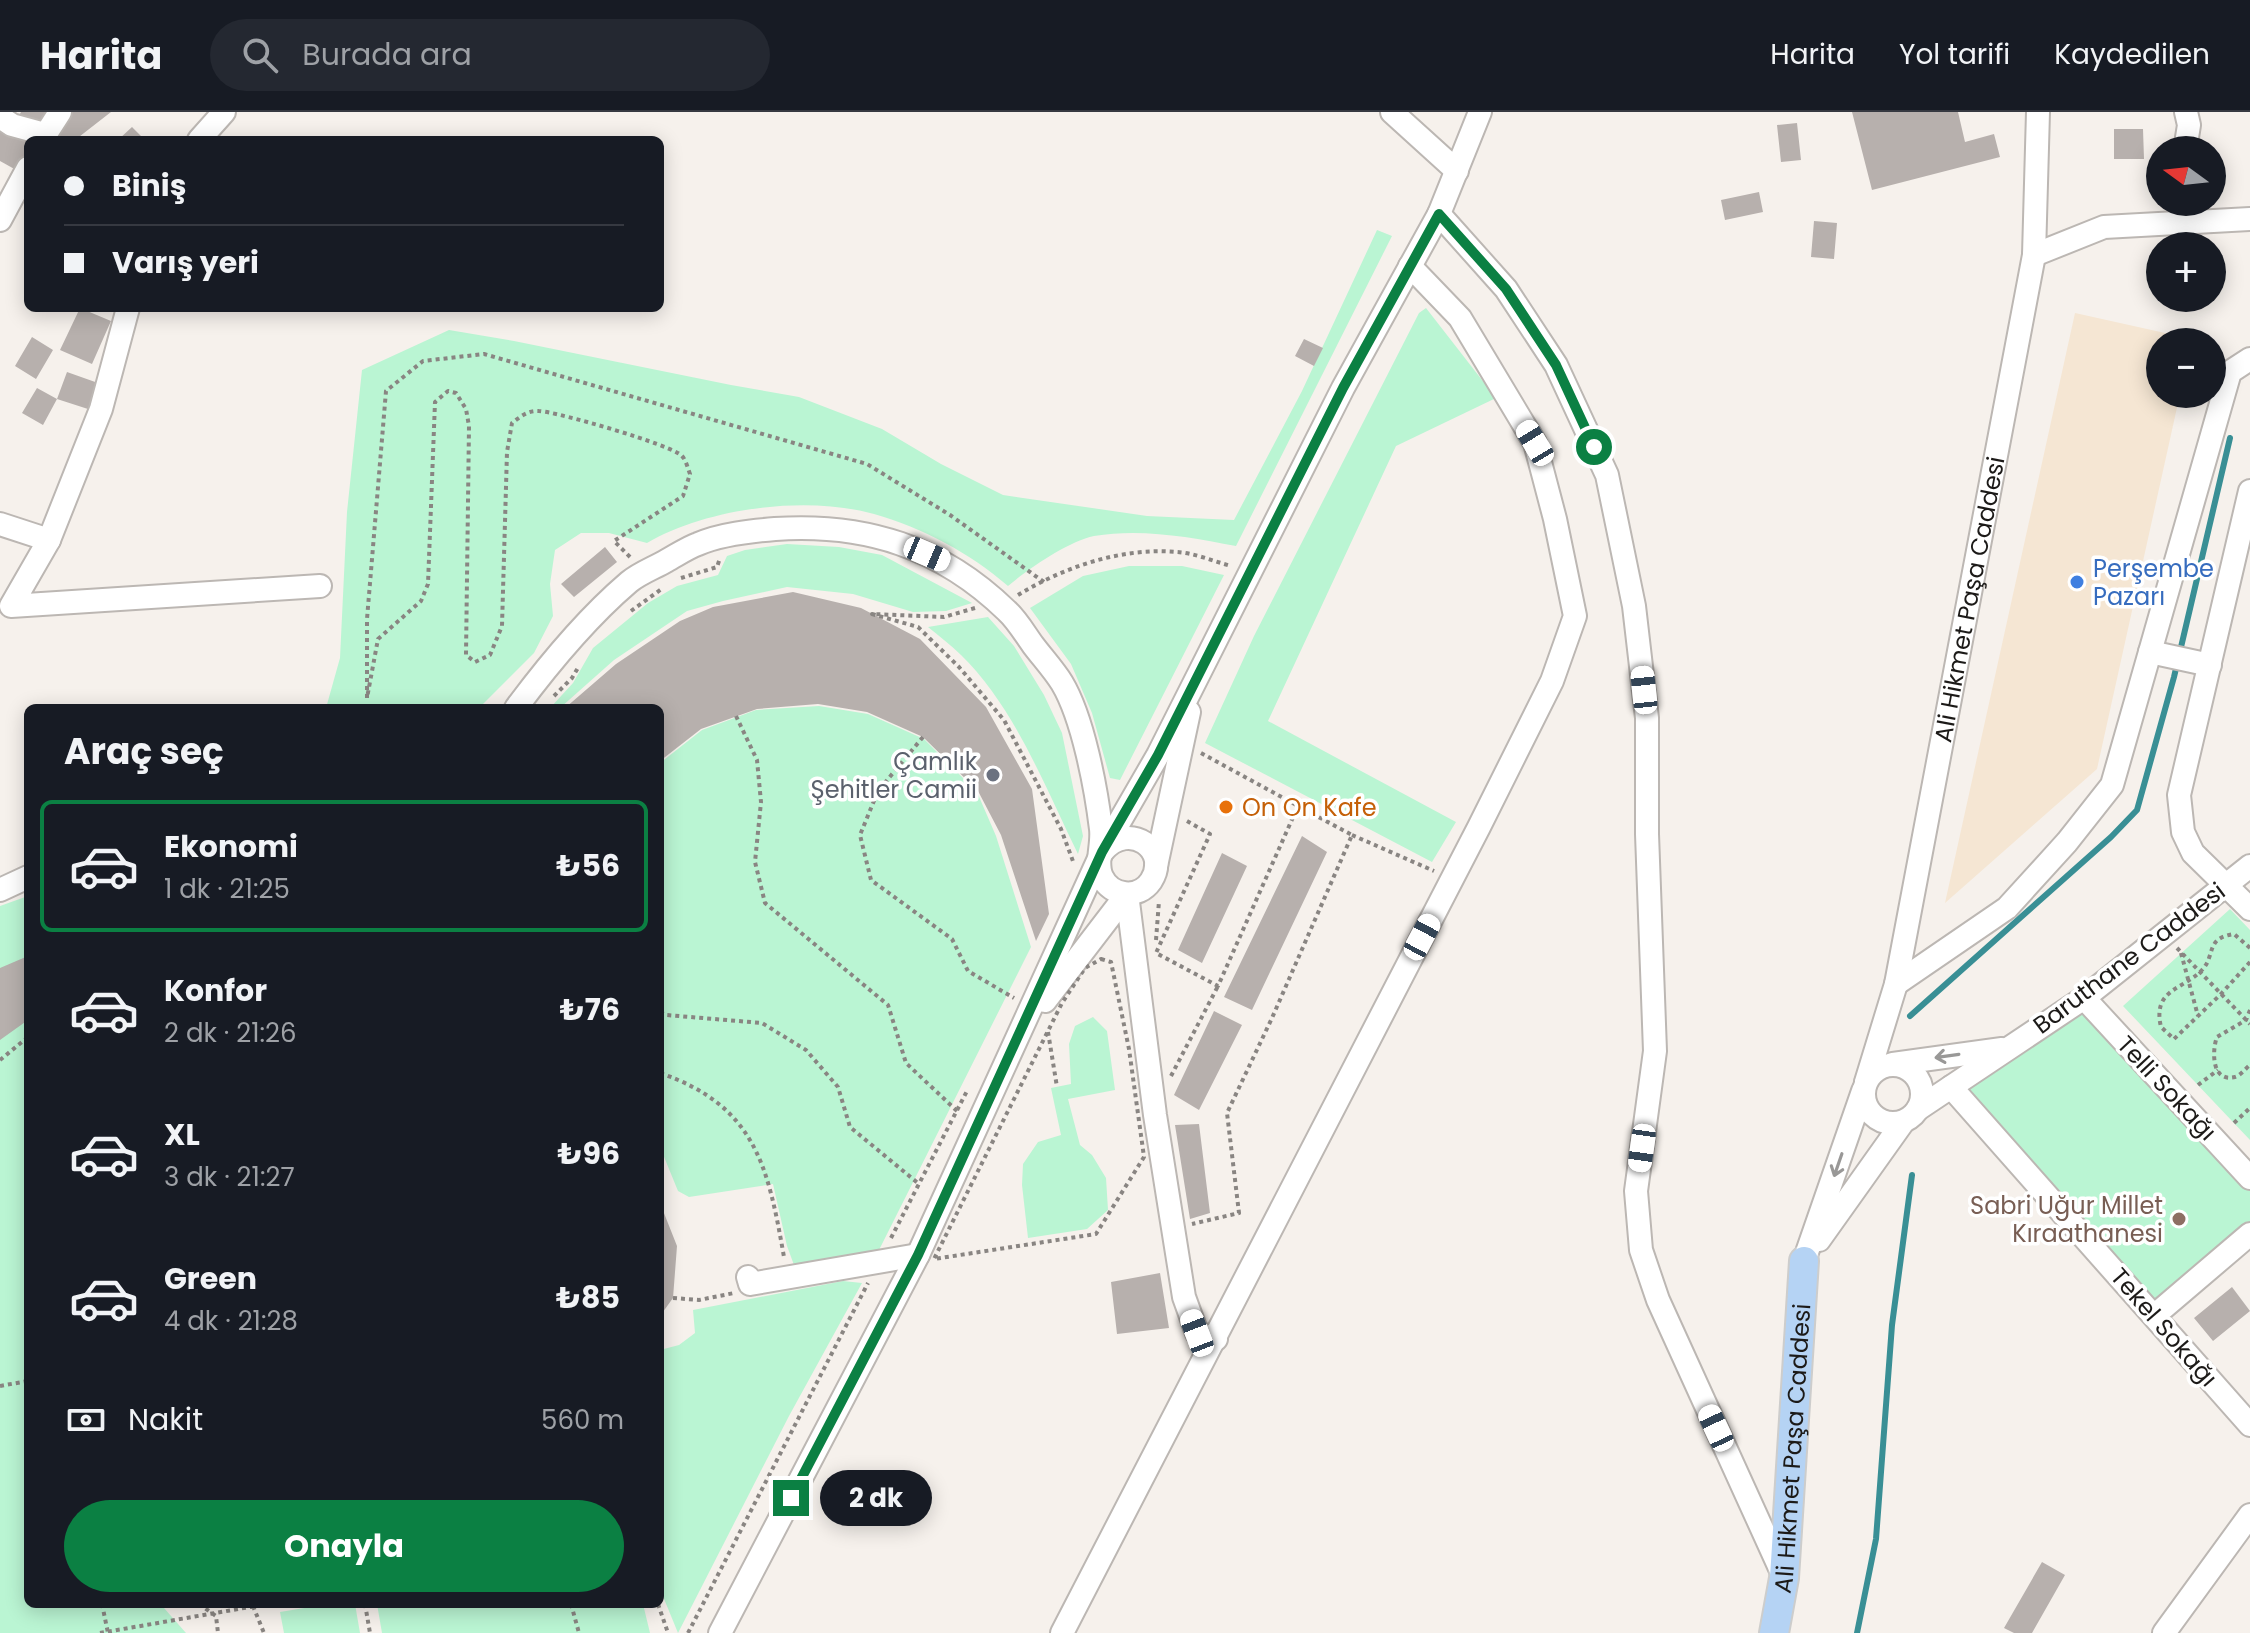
<!DOCTYPE html>
<html lang="tr">
<head>
<meta charset="utf-8">
<style>
  body { margin:0; font-family:Poppins,sans-serif; background:#242831; color:#f1f3f6; height:100vh; display:flex; flex-direction:column; font-size:30px; white-space:nowrap }
  * { box-sizing:border-box; margin:0 }
  p { font-size:26px; color:#9ea1a6 }
  .icon { flex:none; width:44px; height:44px; fill:none; stroke:currentColor; stroke-width:2; stroke-linecap:round; stroke-linejoin:round }
  .map { position:relative; flex:1; overflow:hidden }
  .details { position:absolute; left:24px; top:592px; width:640px; height:904px; display:flex; flex-direction:column; background:#171b24; border-radius:12px; box-shadow:0 4px 20px #0003 }
  .details>* { flex:none }
  .top-card { position:absolute; left:24px; top:24px; width:640px; height:176px; border-radius:12px; box-shadow:0 4px 20px #0003; display:grid; align-content:center; height:176px; padding:0 40px; background:#171b24 }
  .needle { width:52px; rotate:285deg }
  .controls { position:absolute; left:2146px; top:24px; display:grid; gap:16px }
  .controls a { display:grid; place-items:center; width:80px; height:80px; border-radius:50%; background:#171b24; box-shadow:0 4px 20px #0003; font-size:40px }
  .end { position:absolute; width:36px; height:36px; margin:-18px; border:10px solid #0b8043; background:#fff; box-shadow:0 0 0 4px #fff }
  .from { border-radius:50% }
  .bubble { position:absolute; height:56px; border-radius:28px; background:#171b24; box-shadow:0 4px 20px #0003; font-size:26px; font-weight:700; line-height:56px; text-align:center }
  .car { position:absolute; width:24px; height:48px; margin:-24px -12px; border-radius:10px; box-shadow:0 0 6px 2px #0007; background:linear-gradient(#fff 24%,#345 0 40%,#fff 0 76%,#345 0 86%,#fff 0) }
  .top-card b { display:flex; align-items:center; gap:28px; height:76px; font-size:30px }
  .top-card b+b { border-top:2px solid #363941 }
  .top-card i { width:20px; height:20px; background:#f1f3f6 }
  ul { padding:0; list-style:none }
  li { display:flex; align-items:center; gap:24px; height:132px; margin:0 16px 12px; padding:0 24px; border:4px solid transparent; border-radius:12px }
  li div { flex:1 }
  li b { display:block; font-size:30px }
  li em { font-style:normal; font-weight:700 }
  li.on { border-color:#0b8043 }
  li>.icon { width:72px; height:72px; stroke-width:1.5 }
  h2 { padding:0 40px; font-size:36px; line-height:96px }
  .pay { display:flex; align-items:center; gap:20px; height:88px; padding:0 40px; font-size:30px }
  .pay p { margin-inline-start:auto }
  .action { display:flex; gap:16px; margin-top:auto; padding:16px 40px }
  .action a { flex:1; height:92px; border-radius:48px; background:#0b8043; color:#fff; font-size:32px; font-weight:700; line-height:92px; text-align:center }
  header { display:flex; align-items:center; gap:48px; box-sizing:border-box; height:112px; padding:0 40px; background:#171b24; border-bottom:2px solid #363941 }
  header strong { font-size:38px }
  nav { display:flex; gap:44px; margin-inline-start:auto; font-size:28px }
  .search { width:560px; height:72px; background:#242831; display:flex; align-items:center; gap:20px; box-sizing:border-box; padding:0 28px; border-radius:44px; color:#9ea1a6; font-size:30px }
  .map>svg:first-child { display:block }
  .commercial { fill:#f5e6d3 }
  .green { fill:#baf5d3 }
  .lines { fill:none; stroke-linecap:round; stroke-linejoin:round }
  .stream { stroke:#398f95; stroke-width:6 }
  .building { fill:#b7b0ad }
  .minor-casing { stroke:#bcb7b3; stroke-width:26 }
  .major-casing { stroke:#cdcdcc; stroke-width:32 }
  .path { stroke:#898582; stroke-width:4; stroke-dasharray:4 4; stroke-linecap:butt }
  .minor { stroke:#fff; stroke-width:22 }
  .major { stroke:#b5d3f4; stroke-width:28 }
  .oneway { stroke:#999897 }
  .route { stroke:#0b8043; stroke-width:10 }
  .shop-dot { fill:#3f7fe0; stroke:#fff; stroke-width:3 }
  .worship-dot { fill:#6b7280; stroke:#fff; stroke-width:3 }
  .food-dot { fill:#e8710a; stroke:#fff; stroke-width:3 }
  .education-dot { fill:#8d6e63; stroke:#fff; stroke-width:3 }
  .labels { text-anchor:middle; dominant-baseline:central; stroke-width:7; stroke-linejoin:round; paint-order:stroke }
  .shop-label { font-size:24px; fill:#366cbe; stroke:#fff; text-anchor:start }
  .street-label { font-size:24px; fill:#1c1a18; stroke:#fff }
  .worship-label { font-size:24px; fill:#5b616d; stroke:#fff; text-anchor:end }
  .food-label { font-size:24px; fill:#c56008; stroke:#fff; text-anchor:start }
  .education-label { font-size:24px; fill:#785e54; stroke:#fff; text-anchor:end }
</style>
</head>
<body>
<header>
<strong>Harita</strong>
<div class="search"><svg class="icon" aria-label="search" viewBox="0 0 24 24"><circle cx="10" cy="10" r="6"/><path d="M15 15l6 6"/></svg>Burada ara</div>
<nav><a>Harita</a><a>Yol tarifi</a><a>Kaydedilen</a></nav>
</header>
<div class="map">
<svg width="2250" height="1521" viewBox="0 0 2250 1521">
  <rect width="100%" height="100%" fill="#f6f1ec"/>
  <path class="commercial" d="M2075,201L2192,227V230H2160V282H2180L2097,657L1945,791Z"/>
  <path class="green" d="M1377,118L1392,124L1236,434C1190,425 1141,416 1094,424C1069,429 1028,457 1008,474C970,441 923,416 874,402C806,383 707,396 647,431L609,421H581L555,438L550,472L553,504L534,541L479,596H326L340,546L347,400L362,258L449,218L514,229L731,273L799,285L882,317L941,352L1003,383L1147,404L1234,408L1302,279Z
    M1426,196L1496,286L1396,334L1268,609L1456,710L1432,750L1205,631L1254,524L1419,201Z
    M787,432L839,435L882,443L972,491L946,499L913,500L853,482L787,475L723,489L687,499L614,548L560,596H550L573,571L593,536L648,491L677,474L718,463L727,444L745,438Z
    M1129,454H1182L1224,463L1120,668L1110,666L1092,601L1071,552L1030,496L1083,464Z
    M988,505L1014,534L1044,583L1062,621L1083,724L1078,742C1046,677 1014,594 961,543C951,533 939,524 928,515Z
    M819,594L868,602L924,627L977,680L996,724L1031,835L879,1138L794,1153L787,1134L773,1072L689,1085L678,1079L660,1035V651L702,618L756,598Z
    M28,784V1492H163L164,1496L186,1521H0V794Z
    M2230,797L2250,818V1028L2123,894Z
    M2084,886L2250,1066V1122L2155,1203L1956,971Z
    M1093,905L1107,919L1115,978L1068,987L1080,1033L1092,1043L1106,1066L1108,1098L1087,1117L1028,1126L1022,1073L1023,1052L1038,1030L1061,1023L1051,976L1071,972L1069,932L1075,914Z
    M843,1169L862,1171L789,1304L678,1521L660,1477V1238L679,1233L695,1221L693,1198Z
    M329,1492H355L360,1521H284L280,1500Z
    M377,1492H643L650,1521H382Z"/>
  <g class="lines">
    <path class="stream" d="M1910,904L2111,725L2137,698L2174,565L2230,326
      M1857,1521L1876,1427L1892,1213L1912,1063"/>
  </g>
  <path class="building" d="M21,0H52L43,14L16,9Z
    M70,0H111L75,28H51Z
    M1852,0H1958L1965,30L1994,22L2000,45L1872,78Z
    M1797,11L1801,48L1781,50L1777,13Z
    M0,14L28,27V40L18,59L0,49Z
    M132,15L145,28H118Z
    M2114,17H2143L2144,47H2114Z
    M1759,80L1763,100L1725,108L1721,88Z
    M1814,109L1837,111L1834,147L1811,145Z
    M80,196L111,209L92,252L60,238Z
    M32,225L53,238L36,267L15,254Z
    M1304,227L1323,236L1314,254L1295,244Z
    M67,260L98,271L88,297L57,287Z
    M37,276L57,287L43,313L22,301Z
    M605,435L617,450L574,485L561,472Z
    M793,480L861,496L920,527L986,595L1032,677L1049,802L1036,829L1001,723L978,679L923,625L867,600L818,592L757,597L701,617L660,649V596H565L616,552L680,509L713,495Z
    M1302,724L1327,740L1252,898L1224,885Z
    M1222,741L1247,754L1202,851L1178,838Z
    M28,844V908L0,928V856Z
    M1214,899L1242,913L1199,998L1174,983Z
    M1199,1012L1210,1101L1190,1107L1175,1013Z
    M660,1091L677,1134L673,1186L660,1204Z
    M1160,1161L1169,1216L1117,1222L1111,1170Z
    M2232,1175L2250,1199L2213,1229L2194,1206Z
    M2042,1450L2065,1463L2032,1521H2014L2004,1516Z"/>
  <g class="lines">
    <defs>
      <g id="minor">
        <path d="M1392,0L1457,59"/>
        <path d="M0,5L12,13L45,22"/>
        <path d="M42,28L60,0"/>
        <path d="M199,28L224,0"/>
        <path d="M2185,38L2189,13L2186,0"/>
        <path d="M1439,102L1506,177L1556,253L1607,363L1634,494L1647,606V722L1655,939L1636,1079L1641,1138L1658,1188L1784,1465"/>
        <path d="M0,108L28,56"/>
        <path d="M2034,143L2104,115L2250,107"/>
        <path d="M128,196L101,297L49,428L11,494L320,474"/>
        <path d="M2250,379L2179,683L2183,720L2193,741L2250,797"/>
        <path d="M0,412L49,428"/>
        <path d="M2150,540L2210,553"/>
        <path d="M516,596C548,553 588,505 629,470C640,461 654,456 666,449C677,443 687,436 698,432C721,422 751,419 775,417C866,411 941,435 1007,499C1017,508 1025,522 1033,533C1042,545 1054,558 1062,571C1083,606 1096,676 1101,717C1103,733 1095,751 1102,765C1111,784 1138,788 1151,769C1171,738 1129,708 1103,739"/>
        <path d="M1156,754L1189,600"/>
        <path d="M0,778L28,765"/>
        <path d="M1127,782L1155,1003L1184,1185L1197,1221L1216,1227"/>
        <path d="M1896,872L2007,796L2067,730L2112,673L2230,260L2250,247"/>
        <path d="M2084,886L2250,1066"/>
        <path d="M1045,889L1127,782"/>
        <path d="M1893,952L2002,937"/>
        <circle cx="1893" cy="982" r="29"/>
        <path id="s1" d="M1866,970L1896,872L2034,143L2038,0"/>
        <path d="M1951,975L2250,1313"/>
        <path d="M1918,997L2084,886L2250,754"/>
        <path d="M1819,1128L1903,1010"/>
        <path d="M1804,1149L1863,979"/>
        <path d="M748,1165L750,1172L918,1143"/>
        <path d="M2155,1203L2250,1122"/>
        <path d="M720,1521L918,1143L1102,740L1158,643L1343,276L1439,102L1480,0"/>
        <path d="M1062,1521L1479,715L1552,569L1575,504L1555,407L1535,331L1460,206L1410,154"/>
        <path d="M2164,1521L2250,1403"/>
      </g>
      <g id="major">
        <path id="s2" d="M1774,1521L1784,1466L1804,1149"/>
      </g>
    </defs>
    <use href="#minor" class="minor-casing"/>
    <use href="#major" class="major-casing"/>
    <path class="path" d="M630,445L614,429L683,384L690,362C688,357 686,348 682,344C672,333 558,300 539,299C528,298 520,305 512,311L507,340L502,514L490,543L475,550L466,543L469,314L466,297L456,281L448,279L435,290L428,472L421,489L378,527L367,586V507L386,279L423,249L484,242L867,352L950,403L1044,470
      M681,466L717,455L720,446
      M1018,483C1064,455 1122,435 1177,440C1194,441 1213,449 1231,454
      M975,496L944,505L872,502L918,515L959,555L1004,608L1061,717L1074,752
      M631,499L663,476
      M554,584L572,566L579,554
      M736,604L757,648L761,690L755,750L765,791L888,893L906,951L957,999
      M923,625L878,679L860,723L871,768L952,827L968,859L1014,886
      M1201,641L1298,694
      M1187,709L1210,722L1156,841L1218,874L1298,694L1352,723L1272,906L1227,1001L1239,1101L1192,1112
      M1352,723L1434,759
      M1156,828L1159,789
      M2177,836L2250,912
      M2250,836L2234,822C2205,826 2216,843 2202,858C2183,878 2152,877 2161,915L2174,927L2221,882L2250,850
      M2181,841L2198,904
      M1101,847L1111,850L1129,937L1144,1045L1096,1122L934,1147L1062,891L1085,856Z
      M2250,898L2246,908L2217,925C2212,938 2211,971 2235,965C2240,964 2246,956 2250,953
      M660,900L666,903L762,911L806,938L838,975L850,1015L919,1072
      M1048,920L1057,975
      M0,948L28,925
      M660,961C756,994 768,1055 784,1145
      M1171,964L1218,874
      M2198,973L2218,958
      M2234,1011L2250,996
      M891,1126L968,977
      M673,1186L699,1188L734,1181
      M0,1274L28,1269
      M102,1492L108,1521
      M199,1492L216,1504L218,1521
      M365,1492L370,1521
      M571,1492L579,1521
      M658,1492L668,1521
      M253,1494L264,1521
      M100,1521L267,1492
      M688,1521L868,1171"/>
    <use href="#minor" class="minor"/>
    <use href="#major" class="major"/>
  </g>
  <defs><path id="oneway-shaft" d="M-6 0H5M1.5-3L5.5 0L1.5 3" fill="none" stroke-width="1.6" stroke-linecap="round" stroke-linejoin="round" transform="scale(2)"/></defs>
  <g class="oneway">
    <use href="#oneway-shaft" transform="translate(1947 944) rotate(172)"/>
    <use href="#oneway-shaft" transform="translate(1838 1053) rotate(109)"/>
  </g>
  <g class="lines">
    <path class="route" d="M791,1386L918,1143L1102,740L1158,643L1343,276L1439,102L1506,177L1556,253L1594,335"/>
  </g>
  <circle class="shop-dot" cx="2077" cy="470" r="8"/>
  <circle class="worship-dot" cx="993" cy="663" r="8"/>
  <circle class="food-dot" cx="1226" cy="695" r="8"/>
  <circle class="education-dot" cx="2179" cy="1107" r="8"/>
  <g class="labels">
    <g class="shop-label">
      <text x="2093" y="456">Perşembe<tspan x="2093" dy="28">Pazarı</tspan></text>
    </g>
    <g class="street-label">
      <text stroke="none"><textPath href="#s1" startOffset="494">Ali Hikmet Paşa Caddesi</textPath></text>
      <text transform="translate(2129 846) rotate(-37)">Baruthane Caddesi</text>
      <text transform="translate(2167 976) rotate(47)">Telli Sokağı</text>
      <text transform="translate(2164 1215) rotate(49)">Tekel Sokağı</text>
      <text stroke="none"><textPath href="#s2" startOffset="186">Ali Hikmet Paşa Caddesi</textPath></text>
    </g>
    <g class="worship-label">
      <text x="977" y="649">Çamlık<tspan x="977" dy="28">Şehitler Camii</tspan></text>
    </g>
    <g class="food-label">
      <text x="1242" y="695">On On Kafe</text>
    </g>
    <g class="education-label">
      <text x="2163" y="1093">Sabri Uğur Millet<tspan x="2163" dy="28">Kıraathanesi</tspan></text>
    </g>
  </g>
</svg>
<div class="controls">
<a><svg class="needle" viewBox="-14 -14 28 28"><path d="M0-13l5 13h-10z" fill="#e53935"/><path d="M0 13l5-13h-10z" fill="#9ea1a6"/></svg></a>
<a>+</a>
<a>−</a>
</div>
<i class="end from" style="left:1594px;top:335px"></i>
<i class="end" style="left:791px;top:1386px"></i>
<div class="bubble" style="left:820px;top:1358px;width:112px">2 dk</div>
<i class="car" style="left:1535px;top:331px;rotate:329deg"></i>
<i class="car" style="left:927px;top:442px;rotate:113deg"></i>
<i class="car" style="left:1644px;top:578px;rotate:354deg"></i>
<i class="car" style="left:1422px;top:825px;rotate:28deg"></i>
<i class="car" style="left:1642px;top:1036px;rotate:188deg"></i>
<i class="car" style="left:1197px;top:1221px;rotate:339deg"></i>
<i class="car" style="left:1716px;top:1316px;rotate:335deg"></i>
<div class="top-card">
<b><i class="from"></i>Biniş</b>
<b><i></i>Varış yeri</b>
</div>
<section class="details">
<h2>Araç seç</h2>
<ul>
<li class="on"><svg class="icon" aria-label="car" viewBox="0 0 24 24"><path d="M5 17H2v-5l4-1 3-4h7l3 4 3 1v5h-3M9 17h6M6 11h13"/><circle cx="7" cy="17" r="2"/><circle cx="17" cy="17" r="2"/></svg><div><b>Ekonomi</b><p>1 dk · 21:25</p></div><em>₺56</em></li>
<li><svg class="icon" aria-label="car" viewBox="0 0 24 24"><path d="M5 17H2v-5l4-1 3-4h7l3 4 3 1v5h-3M9 17h6M6 11h13"/><circle cx="7" cy="17" r="2"/><circle cx="17" cy="17" r="2"/></svg><div><b>Konfor</b><p>2 dk · 21:26</p></div><em>₺76</em></li>
<li><svg class="icon" aria-label="car" viewBox="0 0 24 24"><path d="M5 17H2v-5l4-1 3-4h7l3 4 3 1v5h-3M9 17h6M6 11h13"/><circle cx="7" cy="17" r="2"/><circle cx="17" cy="17" r="2"/></svg><div><b>XL</b><p>3 dk · 21:27</p></div><em>₺96</em></li>
<li><svg class="icon" aria-label="car" viewBox="0 0 24 24"><path d="M5 17H2v-5l4-1 3-4h7l3 4 3 1v5h-3M9 17h6M6 11h13"/><circle cx="7" cy="17" r="2"/><circle cx="17" cy="17" r="2"/></svg><div><b>Green</b><p>4 dk · 21:28</p></div><em>₺85</em></li>
</ul>
<div class="pay"><svg class="icon" aria-label="cash" viewBox="0 0 24 24"><path d="M3 7h18v10H3z"/><circle cx="12" cy="12" r="2"/></svg>Nakit<p>560 m</p></div>
<div class="action"><a>Onayla</a></div>
</section>
</div>
</body>
</html>
